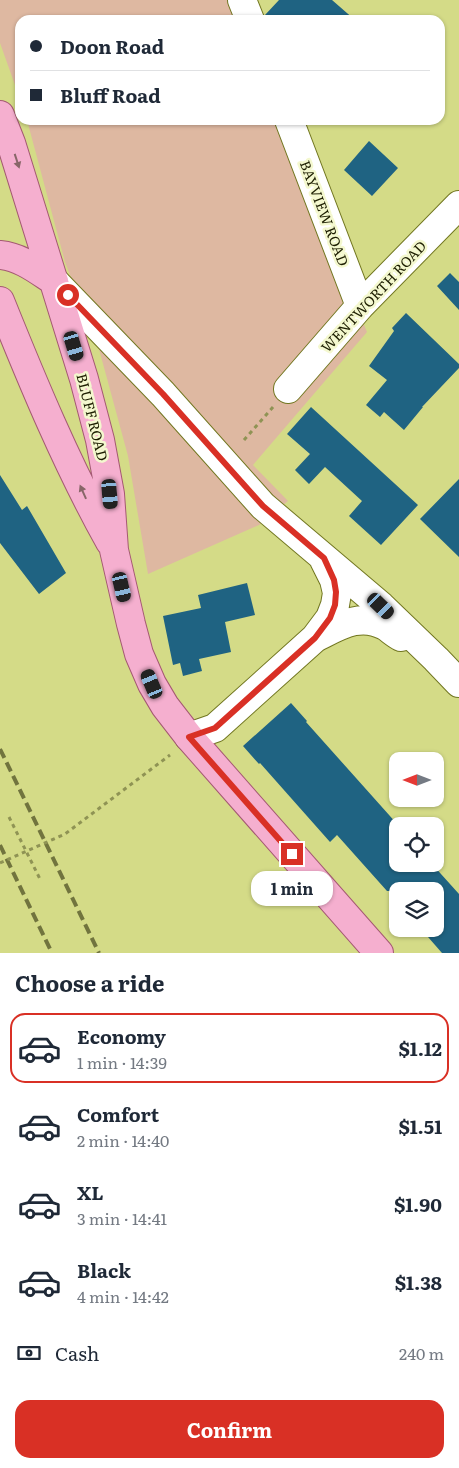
<!DOCTYPE html>
<html lang="en">
<head>
<meta charset="utf-8">
<style>
  body { margin:0; font-family:Literata,serif; background:#f6f6f7; color:#1f2937; height:100vh; display:flex; flex-direction:column; font-size:19px; white-space:nowrap }
  * { box-sizing:border-box; margin:0 }
  p { font-size:16px; color:#747a83 }
  .icon { flex:none; width:28px; height:28px; fill:none; stroke:currentColor; stroke-width:2; stroke-linecap:round; stroke-linejoin:round }
  .map { position:relative; height:953px; overflow:hidden }
  .details { display:flex; flex-direction:column; background:#fff; flex:1 }
  .details>* { flex:none }
  .hud { position:absolute; left:15px; top:15px; width:430px; height:110px; border-radius:15px; box-shadow:0 1px 4px #0004; display:grid; align-content:center; height:110px; padding:0 15px; background:#fff }
  .needle { width:32px; rotate:270deg }
  .tools { position:absolute; left:389px; top:752px; display:grid; gap:10px }
  .tools a { display:grid; place-items:center; width:55px; height:55px; border-radius:10px; background:#fff; box-shadow:0 1px 4px #0004; font-size:25px }
  .end { position:absolute; width:22px; height:22px; margin:-11px; border:6px solid #d93025; background:#fff; box-shadow:0 0 0 2px #fff }
  .from { border-radius:50% }
  .bubble { position:absolute; height:35px; border-radius:15px; background:#fff; box-shadow:0 1px 4px #0004; font-size:16px; font-weight:700; line-height:35px; text-align:center }
  .car { position:absolute; width:15px; height:30px; margin:-15px -8px; border-radius:6px; box-shadow:0 0 4px 1px #0007; background:linear-gradient(#222 24%,#8ab4d8 0 40%,#222 0 76%,#8ab4d8 0 86%,#222 0) }
  .hud b { display:flex; align-items:center; gap:18px; height:48px; font-size:19px }
  .hud b+b { border-top:1px solid #e0e1e3 }
  .hud i { width:12px; height:12px; background:#1f2937 }
  ul { padding:0; list-style:none }
  li { display:flex; align-items:center; gap:15px; height:70px; margin:0 10px 8px; padding:0 5px; border:2px solid transparent; border-radius:15px }
  li div { flex:1 }
  li b { display:block; font-size:19px }
  li em { font-style:normal; font-weight:700 }
  li.on { border-color:#d93025 }
  li>.icon { width:45px; height:45px; stroke-width:1.5 }
  h2 { padding:0 15px; font-size:22px; line-height:60px }
  .pay { display:flex; align-items:center; gap:12px; height:55px; padding:0 15px; font-size:19px }
  .pay p { margin-inline-start:auto }
  .cta { display:flex; gap:10px; margin-top:auto; padding:10px 15px }
  .cta a { flex:1; height:58px; border-radius:15px; background:#d93025; color:#fff; font-size:20px; font-weight:700; line-height:58px; text-align:center }
  .map>svg:first-child { display:block }
  .green { fill:#deb8a1 }
  .building { fill:#1f6382 }
  .lines { fill:none; stroke-linecap:round; stroke-linejoin:round }
  .minor-casing { stroke:#727721; stroke-width:30 }
  .major-casing { stroke:#a45972; stroke-width:30 }
  .path { stroke:#8f9354; stroke-width:3; stroke-dasharray:4 4; stroke-linecap:butt }
  .minor { stroke:#fff; stroke-width:28 }
  .major { stroke:#f5afcf; stroke-width:28 }
  .rail { stroke:#71743e; stroke-width:4; stroke-dasharray:10 5; stroke-linecap:butt }
  .path-bridge { stroke:#8f9354; stroke-width:3; stroke-dasharray:4 4; stroke-linecap:butt }
  .oneway { fill:#886668 }
  .route { stroke:#d93025; stroke-width:6 }
  .labels { text-anchor:middle; dominant-baseline:central; stroke-width:5; stroke-linejoin:round; paint-order:stroke }
  .street-label { font-size:14px; fill:#1c1d00; stroke:#f4f8cf }
</style>
</head>
<body>
<div class="map">
<svg width="459" height="953" viewBox="0 0 459 953">
  <rect width="100%" height="100%" fill="#d4db87"/>
  <path class="green" d="M0,0H232L240,20H20V99L0,43Z
    M27,120H280L367,332L253,465L288,501L259,525L148,574L128,456L99,349L65,262Z"/>
  <path class="building" d="M279,0H332L355,20H265V15Z
    M369,141L398,168L372,196L344,170Z
    M450,273L459,282V310L437,286Z
    M406,313L459,364V368L422,407H423L404,430L384,412L380,417L366,405L387,380L369,366L394,331L392,328Z
    M311,407L418,505L381,545L349,516L362,501L325,467L309,484L295,470L310,454L287,434Z
    M0,475L22,510L27,506L66,573L39,594L0,543Z
    M459,479V557L420,519Z
    M247,583L255,615L225,622L231,652L199,659L202,671L183,676L180,663L173,665L163,616L201,608L198,595Z
    M291,703L307,721L306,722L398,825V864H432L459,894V953H442L421,929H435V891H387L337,835L330,842L260,763L259,764L243,746Z"/>
  <g class="lines">
    <defs>
      <path id="minor" d="M242,0L250,20
        M289,120L360,306
        M54,281L163,394L263,506L381,606L436,659L459,683
        M288,389L360,306L459,205
        M315,638C338,627 359,612 385,626C390,629 395,634 401,637
        M189,737L215,728L315,638L330,618L335,605L337,593L334,580L324,560"/>
      <path id="major" d="M0,115L11,143L84,379L100,440L110,494L114,550L131,624L139,654L152,684L165,706L189,737L379,953
        M0,255C21,257 37,270 54,281
        M0,301C33,383 67,465 110,542"/>
    </defs>
    <use href="#minor" class="minor-casing"/>
    <use href="#major" class="major-casing"/>
    <path class="path" d="M244,440L273,407
      M9,817L41,881"/>
    <use href="#minor" class="minor"/>
    <use href="#major" class="major"/>
    <path class="rail" d="M0,749L99,953
      M0,845L52,953"/>
    <path class="path-bridge" d="M0,863L65,834L170,755"/>
  </g>
  <defs><path id="oneway-solid" d="M-6-.8H1V-3.2L6.5 0L1 3.2V.8H-6Z" transform="scale(1.25)"/></defs>
  <g class="oneway">
    <use href="#oneway-solid" transform="translate(17 161) rotate(72)"/>
    <use href="#oneway-solid" transform="translate(83 492) rotate(-114)"/>
  </g>
  <g class="lines">
    <path class="route" d="M68,295L163,394L263,506L324,558L334,580L336,592L335,605L330,618L315,638L215,728L189,737L292,854"/>
  </g>
  <g class="labels">
    <g class="street-label">
      <text transform="translate(325 213) rotate(69)">BAYVIEW ROAD</text>
      <text transform="translate(373 296) rotate(-47)">WENTWORTH ROAD</text>
      <text transform="translate(93 417) rotate(76)">BLUFF ROAD</text>
    </g>
  </g>
</svg>
<div class="tools">
<a><svg class="needle" viewBox="-14 -14 28 28"><path d="M0-13l5 13h-10z" fill="#e53935"/><path d="M0 13l5-13h-10z" fill="#747a83"/></svg></a>
<a><svg class="icon" aria-label="locate" viewBox="0 0 24 24"><circle cx="12" cy="12" r="6"/><path d="M12 2v4M12 18v4M2 12h4M18 12h4"/></svg></a>
<a><svg class="icon" aria-label="layers" viewBox="0 0 24 24"><path d="M12 4l9 5-9 5-9-5zM3 14l9 5 9-5"/></svg></a>
</div>
<i class="end from" style="left:68px;top:295px"></i>
<i class="end" style="left:292px;top:854px"></i>
<div class="bubble" style="left:251px;top:871px;width:82px">1 min</div>
<i class="car" style="left:74px;top:346px;rotate:163deg"></i>
<i class="car" style="left:110px;top:494px;rotate:175deg"></i>
<i class="car" style="left:122px;top:587px;rotate:167deg"></i>
<i class="car" style="left:381px;top:606px;rotate:134deg"></i>
<i class="car" style="left:152px;top:684px;rotate:337deg"></i>
<div class="hud">
<b><i class="from"></i>Doon Road</b>
<b><i></i>Bluff Road</b>
</div>
</div>
<section class="details">
<h2>Choose a ride</h2>
<ul>
<li class="on"><svg class="icon" aria-label="car" viewBox="0 0 24 24"><path d="M5 17H2v-5l4-1 3-4h7l3 4 3 1v5h-3M9 17h6M6 11h13"/><circle cx="7" cy="17" r="2"/><circle cx="17" cy="17" r="2"/></svg><div><b>Economy</b><p>1 min · 14:39</p></div><em>$1.12</em></li>
<li><svg class="icon" aria-label="car" viewBox="0 0 24 24"><path d="M5 17H2v-5l4-1 3-4h7l3 4 3 1v5h-3M9 17h6M6 11h13"/><circle cx="7" cy="17" r="2"/><circle cx="17" cy="17" r="2"/></svg><div><b>Comfort</b><p>2 min · 14:40</p></div><em>$1.51</em></li>
<li><svg class="icon" aria-label="car" viewBox="0 0 24 24"><path d="M5 17H2v-5l4-1 3-4h7l3 4 3 1v5h-3M9 17h6M6 11h13"/><circle cx="7" cy="17" r="2"/><circle cx="17" cy="17" r="2"/></svg><div><b>XL</b><p>3 min · 14:41</p></div><em>$1.90</em></li>
<li><svg class="icon" aria-label="car" viewBox="0 0 24 24"><path d="M5 17H2v-5l4-1 3-4h7l3 4 3 1v5h-3M9 17h6M6 11h13"/><circle cx="7" cy="17" r="2"/><circle cx="17" cy="17" r="2"/></svg><div><b>Black</b><p>4 min · 14:42</p></div><em>$1.38</em></li>
</ul>
<div class="pay"><svg class="icon" aria-label="cash" viewBox="0 0 24 24"><path d="M3 7h18v10H3z"/><circle cx="12" cy="12" r="2"/></svg>Cash<p>240 m</p></div>
<div class="cta"><a>Confirm</a></div>
</section>
</body>
</html>
